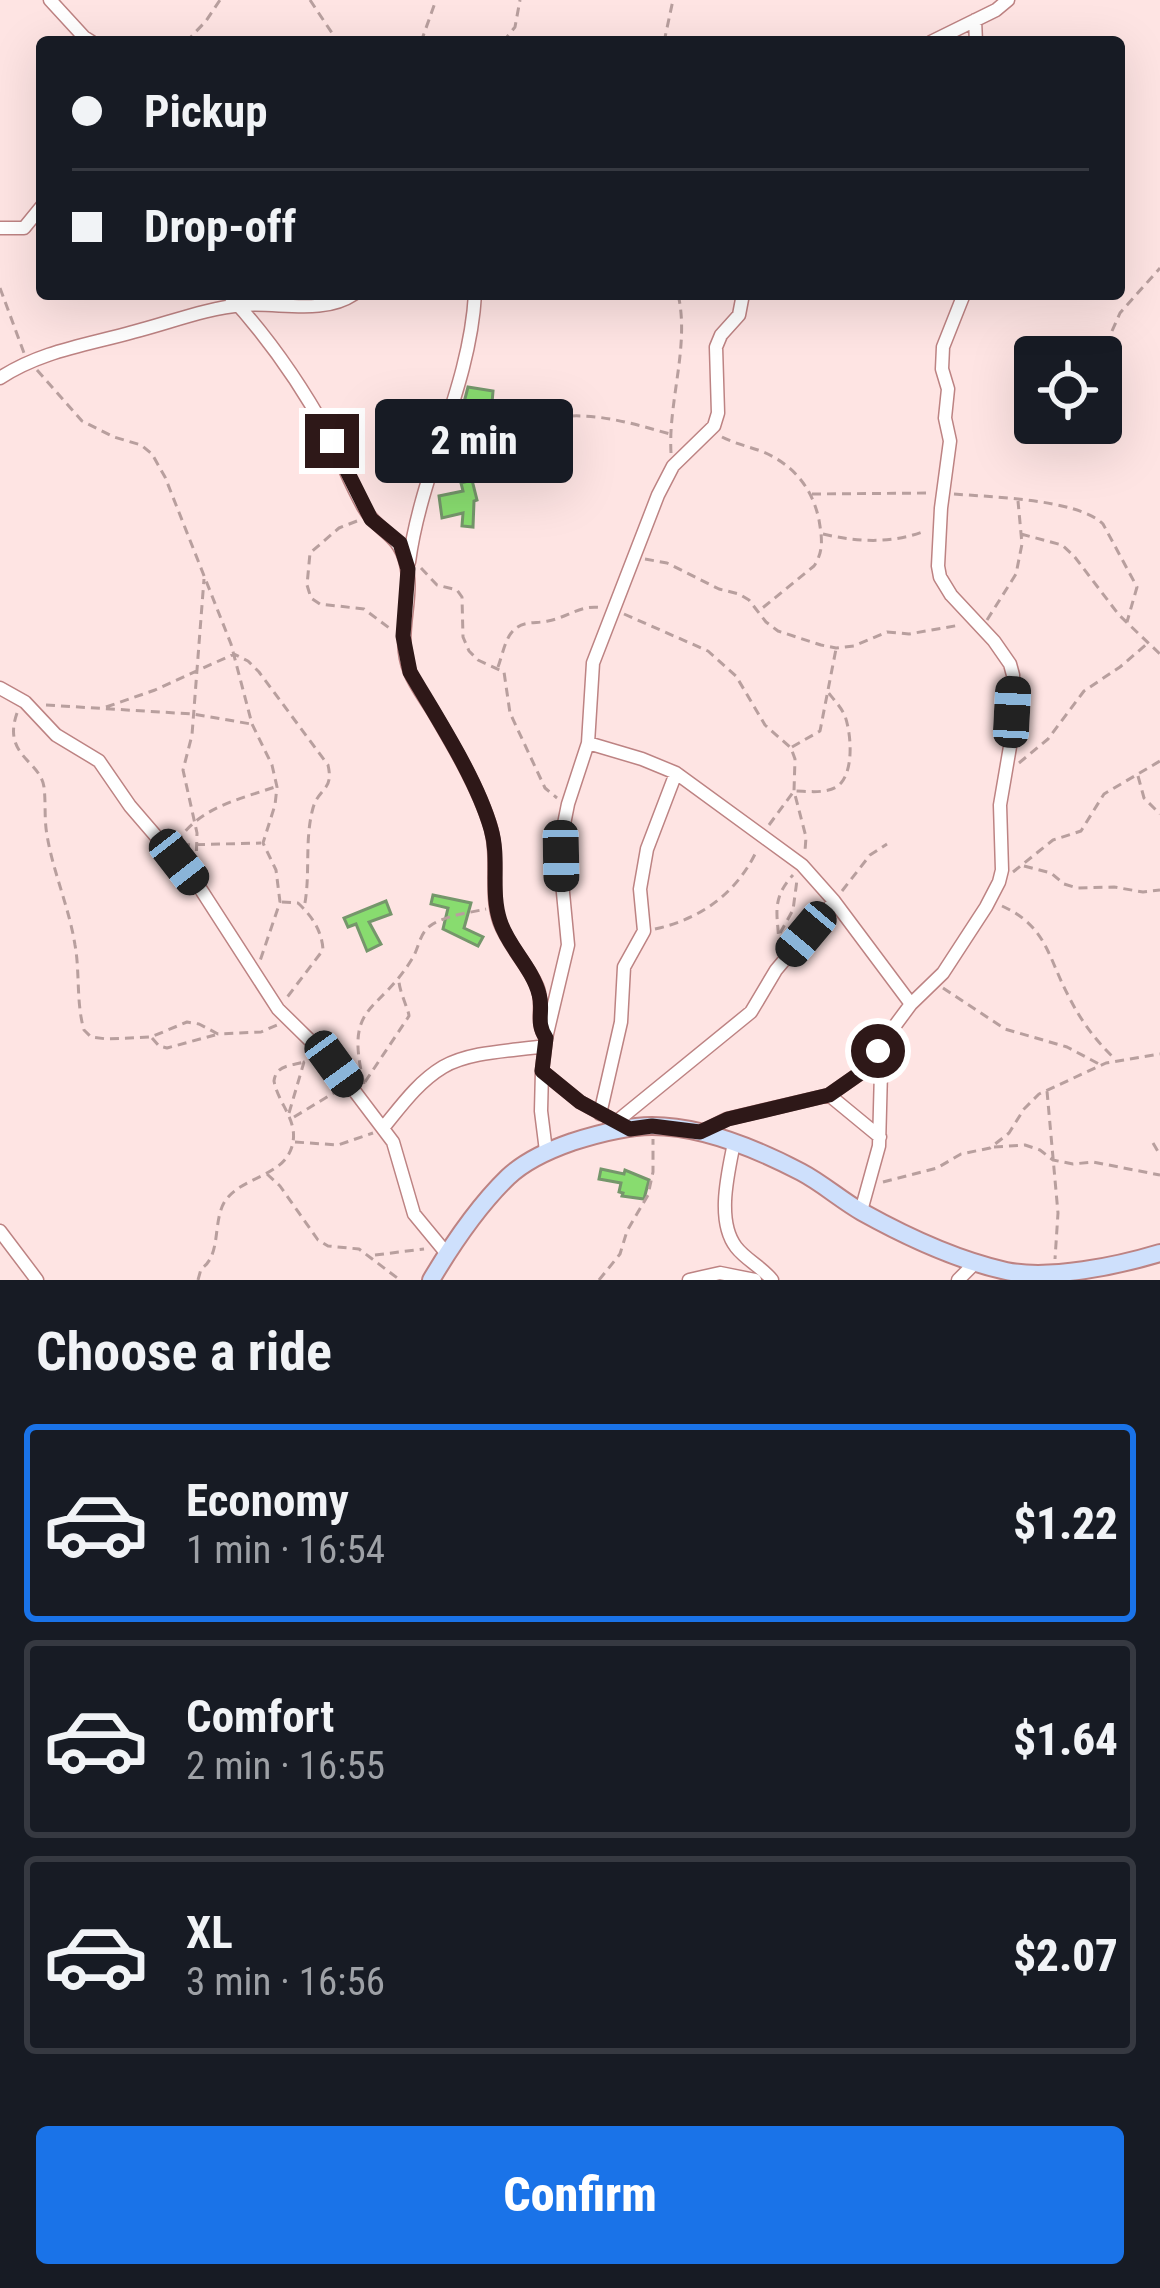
<!DOCTYPE html>
<html lang="en">
<head>
<meta charset="utf-8">
<style>
  body { margin:0; font-family:"Roboto Condensed",sans-serif; background:#242831; color:#f1f3f6; height:100vh; display:flex; flex-direction:column; font-size:45px; white-space:nowrap }
  * { box-sizing:border-box; margin:0 }
  p { font-size:39px; color:#9ea1a6 }
  .icon { flex:none; width:66px; height:66px; fill:none; stroke:currentColor; stroke-width:2; stroke-linecap:round; stroke-linejoin:round }
  .map { position:relative; height:1280px; overflow:hidden }
  .sheet { display:flex; flex-direction:column; background:#171b24; flex:1 }
  .sheet>* { flex:none }
  .top-card { position:absolute; left:36px; top:36px; width:1089px; height:264px; border-radius:12px; box-shadow:0 12px 48px #0002; display:grid; align-content:center; height:264px; padding:0 36px; background:#171b24 }
  .tools { position:absolute; left:1014px; top:336px; display:grid; gap:24px }
  .tools a { display:grid; place-items:center; width:108px; height:108px; border-radius:12px; background:#171b24; box-shadow:0 12px 48px #0002; font-size:60px }
  .end { position:absolute; width:54px; height:54px; margin:-27px; border:15px solid #2e1818; background:#fff; box-shadow:0 0 0 6px #fff }
  .from { border-radius:50% }
  .bubble { position:absolute; height:84px; border-radius:12px; background:#171b24; box-shadow:0 12px 48px #0002; font-size:39px; font-weight:800; line-height:84px; text-align:center }
  .car { position:absolute; width:36px; height:72px; margin:-36px -18px; border-radius:15px; box-shadow:0 0 9px 3px #0007; background:linear-gradient(#222 24%,#8ab4d8 0 40%,#222 0 76%,#8ab4d8 0 86%,#222 0) }
  .top-card b { display:flex; align-items:center; gap:42px; height:114px; font-size:45px }
  .top-card b+b { border-top:3px solid #363941 }
  .top-card i { width:30px; height:30px; background:#f1f3f6 }
  ul { padding:0; list-style:none }
  li { display:flex; align-items:center; gap:36px; height:198px; margin:0 24px 18px; padding:0 12px; border:6px solid #363941; border-radius:12px }
  li div { flex:1 }
  li b { display:block; font-size:45px }
  li em { font-style:normal; font-weight:800 }
  li.on { border-color:#1a73e8 }
  li>.icon { width:108px; height:108px; stroke-width:1.5 }
  h2 { padding:0 36px; font-size:54px; line-height:144px }
  .action { display:flex; gap:24px; margin-top:auto; padding:24px 36px }
  .action a { flex:1; height:138px; border-radius:12px; background:#1a73e8; color:#fff; font-size:48px; font-weight:800; line-height:138px; text-align:center }
  .map>svg:first-child { display:block }
  .building { fill:#88dc6f; stroke:#75966b; stroke-width:3 }
  .lines { fill:none; stroke-linecap:round; stroke-linejoin:round }
  .street-casing { stroke:#bd8383; stroke-width:15 }
  .secondary-casing { stroke:#bd8383; stroke-width:20 }
  .path { stroke:#b89f9e; stroke-width:3; stroke-dasharray:9 6; stroke-linecap:butt }
  .street { stroke:#fff; stroke-width:12 }
  .secondary { stroke:#cee0fc; stroke-width:16 }
  .route { stroke:#2e1818; stroke-width:15 }
</style>
</head>
<body>
<div class="map">
<svg width="1160" height="1280" viewBox="0 0 1160 1280">
  <rect width="100%" height="100%" fill="#fee4e3"/>
  <path class="building" d="M468,387L493,391L489,439L459,435L462,410Z
    M472,480L477,500L474,501L473,527L462,526L463,513L442,518L439,496L463,491L461,483Z
    M433,895L471,903L464,928L483,937L478,946L443,929L448,908L431,904Z
    M386,901L391,914L369,922L381,944L367,951L356,924L348,927L344,918Z
    M601,1169L624,1174L625,1170L649,1180L644,1199L622,1196L623,1193L619,1192L621,1183L599,1179Z"/>
  <g class="lines">
    <defs>
      <path id="street" d="M50,0L84,37L92,42
        M975,20L976,42
        M931,42L996,10L1008,0
        M0,228H24L42,206
        M228,294C268,337 300,383 328,434C341,458 350,484 364,508C378,532 399,533 406,564C415,600 395,636 410,672C415,685 425,698 433,711C454,747 477,785 490,825C500,858 489,894 500,923C509,946 527,964 537,986C545,1005 534,1021 546,1038
        M0,378C41,351 87,345 133,332C169,323 206,308 243,305C279,302 323,315 354,294
        M409,562C421,471 470,387 475,294
        M0,688L25,702L56,735L99,761L130,806L198,885L278,1009L334,1064L393,1142L414,1214L447,1254
        M588,743L642,759L676,773L802,865L834,901L911,1004
        M542,1071L580,1102L624,1126
        M829,1095L880,1137
        M600,1114L621,1022L624,967L644,931L640,889L647,849L676,773
        M616,1122L751,1012L776,970L834,901
        M383,1128C401,1106 418,1082 443,1067C471,1051 513,1051 545,1046
        M701,1132L727,1119L829,1095L859,1074L911,1004L943,973L986,907L999,882L1002,870L1000,805L1012,735L1013,675L1010,664L994,641L951,595L940,577L938,566L941,508L950,441L945,418L948,389L942,369L943,347L964,294
        M734,1143C728,1173 716,1221 736,1247C746,1260 762,1267 772,1280
        M546,1151L541,1111L542,1071L546,1038L568,945L562,882L563,829L568,804L588,743L593,663L658,495L673,466L714,426L718,413L716,347L721,335L739,315L743,294
        M861,1211L879,1146L881,1071L886,1042
        M0,1231L37,1280
        M689,1280L720,1273L755,1280
        M958,1280L975,1263"/>
      <path id="secondary" d="M431,1280C453,1243 477,1207 508,1177C526,1160 549,1150 572,1142C597,1134 625,1126 652,1126C703,1126 757,1149 801,1172C822,1183 841,1200 862,1212C907,1237 956,1260 1006,1271C1050,1280 1117,1266 1160,1253"/>
    </defs>
    <use href="#street" class="street-casing"/>
    <use href="#secondary" class="secondary-casing"/>
    <path class="path" d="M310,0L338,42
      M186,42L206,21L220,0
      M421,42L436,0
      M503,42L515,27L520,0
      M664,42L673,0
      M0,288L24,353
      M1112,331L1120,313L1160,268
      M37,370L82,421L114,437L141,445L152,454L165,477L231,644L252,724L272,765L277,787L275,805L263,843L276,870L280,902L260,961
      M722,437C734,443 746,446 758,450C791,462 812,486 819,520C822,538 824,551 814,566L760,610
      M671,453C668,401 690,345 678,294
      M446,463C475,451 502,434 532,423C579,407 624,421 670,434
      M812,494L932,493
      M954,494C990,497 1078,499 1103,524L1137,587L1127,622
      M357,521L339,528L310,553L307,585L311,598L320,604L364,609L392,630
      M823,534C858,542 891,544 925,531
      M1021,534L1062,545L1074,556L1119,615L1160,654
      M645,559L667,563L719,589L739,594L749,600L766,622L778,631L821,645L836,648L854,646L887,632L909,634L960,625
      M421,568L437,585L457,590L462,597L463,637L469,651L478,660L504,672L510,713L545,788L557,798
      M624,614L708,651L736,676L765,725L791,748L795,759L794,791L806,837L805,851
      M987,620L1016,574L1022,544L1018,501
      M498,667C502,656 505,640 512,632C522,620 535,624 548,621C569,617 580,604 603,608
      M46,705L193,714L251,724
      M106,707L155,690L234,654L248,661L259,672L328,765C334,791 319,787 313,808C304,841 311,875 304,908
      M17,713C2,756 40,760 44,787C46,803 44,819 47,835C53,872 69,907 75,945C80,972 76,1003 84,1030L91,1037L107,1039L151,1037L187,1022L199,1024L218,1034L261,1032L277,1025
      M792,747L820,731L836,649
      M1019,763L1048,739L1084,691L1120,667L1148,643
      M1138,776L1144,798L1160,814
      M769,825L794,791C808,791 831,795 841,783C854,768 851,733 845,716C841,707 834,700 828,692
      M177,843C197,808 240,799 275,787
      M181,845L261,843
      M196,866L197,833L183,770L192,735L204,579
      M1024,866L1051,873L1064,884L1077,888L1114,887L1143,892L1160,890
      M1013,872L1053,840L1081,831L1104,794L1160,761
      M842,891L870,855L887,844
      M282,902L298,903C312,916 322,931 323,950L285,1000
      M1002,906C1047,926 1048,958 1069,997C1081,1021 1096,1041 1115,1059
      M655,929C701,919 737,893 757,850
      M780,933L793,910L797,880
      M779,949C779,917 769,901 793,875
      M943,988L1005,1029L1067,1047L1099,1064
      M152,1038L159,1046L167,1048L215,1035
      M365,1082L409,1016C409,1011 400,993 399,982
      M364,1084C344,1002 377,1016 412,959C419,948 419,934 430,926C445,915 469,913 486,909
      M1047,1091L1058,1213L1055,1259
      M289,1113L304,1062L312,1059
      M294,1117L337,1091
      M295,1142L338,1145L373,1133
      M1153,1143L1160,1155
      M994,1147L1025,1145L1040,1150L1053,1160L1073,1164L1093,1162L1160,1175
      M267,1174L280,1186L318,1240L328,1246L359,1249L400,1280
      M883,1182L937,1168L961,1154L990,1148L1009,1133L1024,1109L1039,1094L1106,1063L1160,1054
      M375,1255L424,1249
      M198,1280L201,1269C222,1255 212,1222 225,1201C243,1175 287,1177 293,1142C297,1119 278,1103 274,1081C276,1065 290,1066 304,1062
      M599,1280L620,1254L627,1231L648,1195L653,1172V1139"/>
    <use href="#street" class="street"/>
    <use href="#secondary" class="secondary"/>
  </g>
  <g class="lines">
    <path class="route" d="M332,441L371,519L400,543L408,569L403,636L410,672C437,718 477,779 491,829C500,859 490,891 500,921C508,947 532,967 539,994C544,1011 535,1022 546,1038L542,1071L580,1102L630,1129L652,1126L700,1132L728,1119L829,1095L859,1074L878,1051"/>
  </g>
</svg>
<div class="tools">
<a><svg class="icon" aria-label="locate" viewBox="0 0 24 24"><circle cx="12" cy="12" r="6"/><path d="M12 2v4M12 18v4M2 12h4M18 12h4"/></svg></a>
</div>
<i class="end from" style="left:878px;top:1051px"></i>
<i class="end" style="left:332px;top:441px"></i>
<div class="bubble" style="left:375px;top:399px;width:198px">2 min</div>
<i class="car" style="left:1012px;top:712px;rotate:3deg"></i>
<i class="car" style="left:561px;top:856px;rotate:179deg"></i>
<i class="car" style="left:179px;top:862px;rotate:142deg"></i>
<i class="car" style="left:806px;top:934px;rotate:220deg"></i>
<i class="car" style="left:334px;top:1064px;rotate:144deg"></i>
<div class="top-card">
<b><i class="from"></i>Pickup</b>
<b><i></i>Drop-off</b>
</div>
</div>
<section class="sheet">
<h2>Choose a ride</h2>
<ul>
<li class="on"><svg class="icon" aria-label="car" viewBox="0 0 24 24"><path d="M5 17H2v-5l4-1 3-4h7l3 4 3 1v5h-3M9 17h6M6 11h13"/><circle cx="7" cy="17" r="2"/><circle cx="17" cy="17" r="2"/></svg><div><b>Economy</b><p>1 min · 16:54</p></div><em>$1.22</em></li>
<li><svg class="icon" aria-label="car" viewBox="0 0 24 24"><path d="M5 17H2v-5l4-1 3-4h7l3 4 3 1v5h-3M9 17h6M6 11h13"/><circle cx="7" cy="17" r="2"/><circle cx="17" cy="17" r="2"/></svg><div><b>Comfort</b><p>2 min · 16:55</p></div><em>$1.64</em></li>
<li><svg class="icon" aria-label="car" viewBox="0 0 24 24"><path d="M5 17H2v-5l4-1 3-4h7l3 4 3 1v5h-3M9 17h6M6 11h13"/><circle cx="7" cy="17" r="2"/><circle cx="17" cy="17" r="2"/></svg><div><b>XL</b><p>3 min · 16:56</p></div><em>$2.07</em></li>
</ul>
<div class="action"><a>Confirm</a></div>
</section>
</body>
</html>
